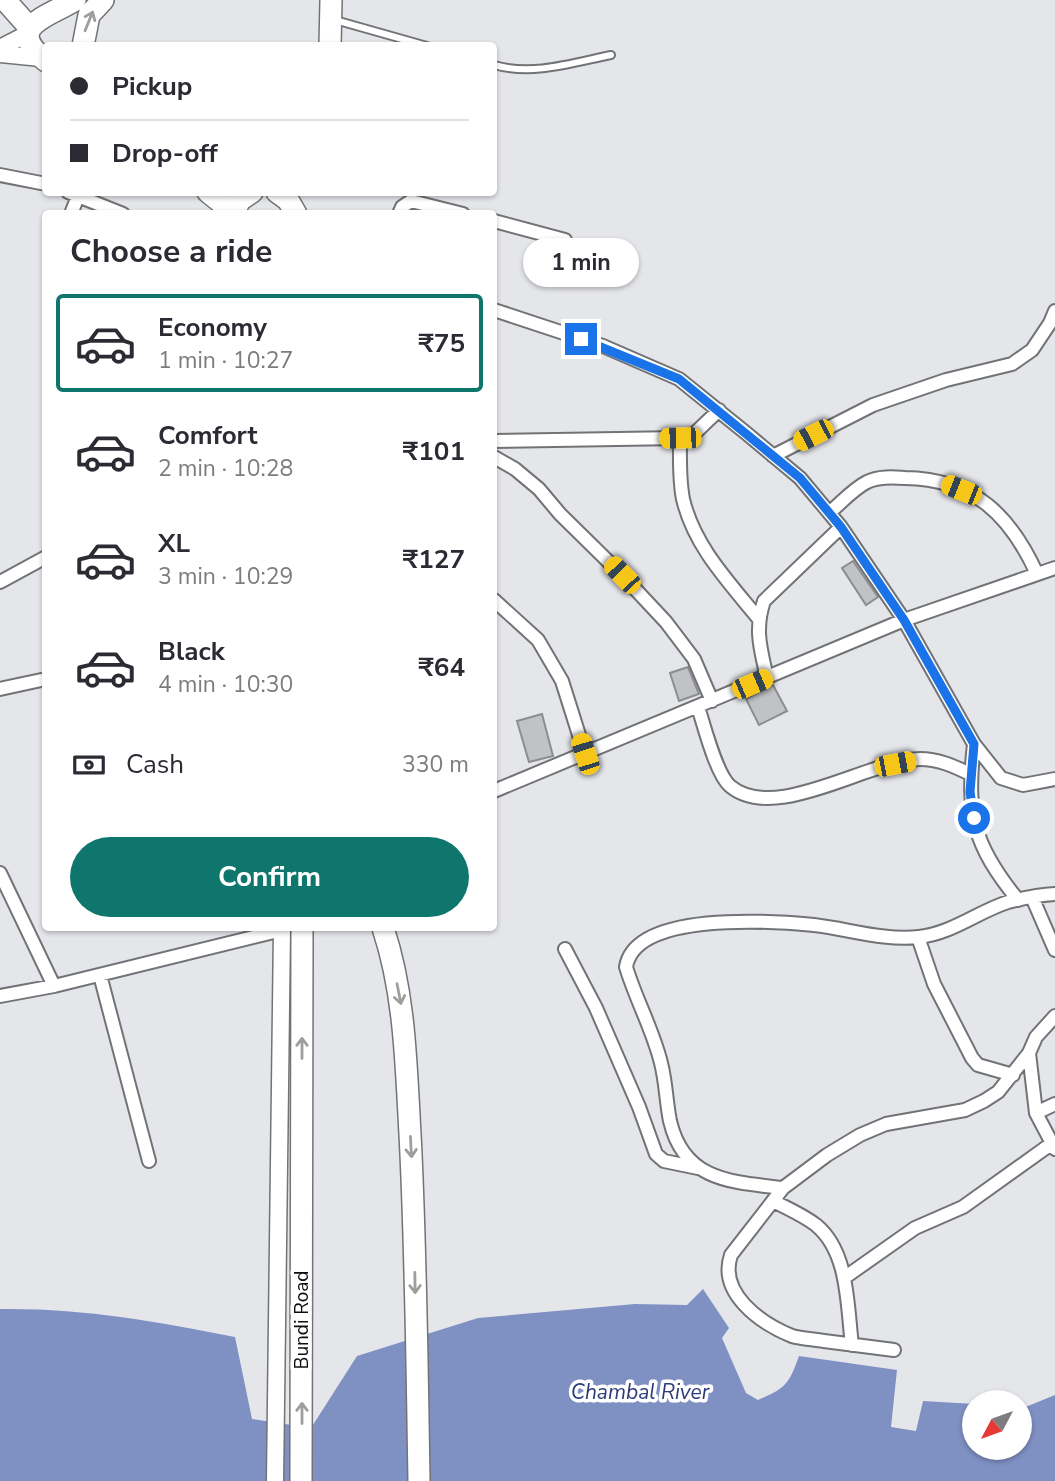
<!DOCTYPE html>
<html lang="en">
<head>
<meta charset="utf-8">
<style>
  body { margin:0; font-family:"Nunito Sans",sans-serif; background:#f2f2f3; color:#2b2b33; height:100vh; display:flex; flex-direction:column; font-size:26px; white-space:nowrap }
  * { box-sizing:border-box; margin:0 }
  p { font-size:23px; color:#7c7c81 }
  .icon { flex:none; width:38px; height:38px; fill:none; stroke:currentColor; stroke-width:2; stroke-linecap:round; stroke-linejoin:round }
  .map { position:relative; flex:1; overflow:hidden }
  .sheet { position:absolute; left:42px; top:210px; width:455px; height:721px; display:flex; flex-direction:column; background:#fff; border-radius:7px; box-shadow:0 2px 5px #0004 }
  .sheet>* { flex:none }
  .hud { position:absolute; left:42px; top:42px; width:455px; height:154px; border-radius:7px; box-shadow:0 2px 5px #0004; display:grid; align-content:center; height:154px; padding:0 28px; background:#fff }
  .needle { width:46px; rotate:229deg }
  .buttons { position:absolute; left:962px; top:1390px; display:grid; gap:14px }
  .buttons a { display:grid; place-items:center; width:70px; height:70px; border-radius:50%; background:#fff; box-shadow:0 2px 5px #0004; font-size:35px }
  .end { position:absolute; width:32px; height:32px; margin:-16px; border:9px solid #1a73e8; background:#fff; box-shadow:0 0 0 4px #fff }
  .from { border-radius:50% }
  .bubble { position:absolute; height:49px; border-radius:24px; background:#fff; box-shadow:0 2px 5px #0004; font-size:23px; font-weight:700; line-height:49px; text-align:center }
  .car { position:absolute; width:21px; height:42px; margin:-21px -10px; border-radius:9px; box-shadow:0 0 5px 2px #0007; background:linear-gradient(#f5c518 24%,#345 0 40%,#f5c518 0 76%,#345 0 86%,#f5c518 0) }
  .hud b { display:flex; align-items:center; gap:24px; height:66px; font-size:26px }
  .hud b+b { border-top:2px solid #e1e1e2 }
  .hud i { width:18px; height:18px; background:#2b2b33 }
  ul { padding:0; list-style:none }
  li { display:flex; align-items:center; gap:21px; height:98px; margin:0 14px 10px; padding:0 14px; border:4px solid transparent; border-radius:7px }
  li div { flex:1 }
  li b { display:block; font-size:26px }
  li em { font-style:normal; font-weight:700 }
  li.active { border-color:#0f766e }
  li>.icon { width:63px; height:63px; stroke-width:1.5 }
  h2 { padding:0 28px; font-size:32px; line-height:84px }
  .pay { display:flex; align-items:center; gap:18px; height:77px; padding:0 28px; font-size:26px }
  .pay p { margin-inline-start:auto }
  .cta { display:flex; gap:14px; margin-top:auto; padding:14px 28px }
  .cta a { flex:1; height:80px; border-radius:42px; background:#0f766e; color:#fff; font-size:28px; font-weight:700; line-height:80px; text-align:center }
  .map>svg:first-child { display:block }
  .water { fill:#7f90c3 }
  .building { fill:#c1c2c5; stroke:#8c8d91; stroke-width:2 }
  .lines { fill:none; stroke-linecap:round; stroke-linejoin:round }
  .service-casing { stroke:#727376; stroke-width:10 }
  .minor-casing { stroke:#727376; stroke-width:16 }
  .tertiary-casing { stroke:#727376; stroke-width:19 }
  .primary-casing { stroke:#727376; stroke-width:24 }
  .service { stroke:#fff; stroke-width:6 }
  .minor { stroke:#fff; stroke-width:12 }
  .tertiary { stroke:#fff; stroke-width:16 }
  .primary { stroke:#fff; stroke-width:21 }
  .oneway { stroke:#9e9e9f }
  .route { stroke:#1a73e8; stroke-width:9 }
  .labels { text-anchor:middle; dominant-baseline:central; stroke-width:7; stroke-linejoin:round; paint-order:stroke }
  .street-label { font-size:19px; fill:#0c0d0e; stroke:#fff }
  .water-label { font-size:21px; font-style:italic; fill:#2b3b7a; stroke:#fff }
</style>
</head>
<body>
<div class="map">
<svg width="1055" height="1481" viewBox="0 0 1055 1481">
  <rect width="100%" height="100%" fill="#e5e6ea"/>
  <path class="water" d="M703,1289L729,1328L722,1338L746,1393L758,1400C786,1388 789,1384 799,1356L897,1370L891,1427L916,1431L923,1401L975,1404V1447H1020V1406H1028L1055,1395V1481H0V1309C82,1308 155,1321 235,1337L252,1419L311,1428L357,1356L478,1318L635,1304L687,1305Z"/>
  <path class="building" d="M853,561L878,597L866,605L842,568Z
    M688,667L699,694L679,701L670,673Z
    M773,685L787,711L759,725L746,699Z
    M542,714L553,756L529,762L517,721Z"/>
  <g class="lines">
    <defs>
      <path id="service" d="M335,20L427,46
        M494,65C533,76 572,63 611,55"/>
      <path id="minor" d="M0,175L46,184
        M68,192L123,214
        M71,214L78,196
        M399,214L402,207L411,201L463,214
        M494,221L565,240
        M494,310L603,346L679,379L746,433L800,478L841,527L904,620L974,744L1001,778L1023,785L1055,779
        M680,438C680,458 679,479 683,499C694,546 728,581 758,618
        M494,441L680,438L694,434L719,410
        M773,456L873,405L946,380L1012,364L1032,350L1050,323L1055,311
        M494,457L515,469L539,489L560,514L622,575L666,622L694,659L712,701
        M829,513C841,503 853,489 867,482C878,476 893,477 905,478C974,479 1010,515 1037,574
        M0,582L46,557
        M494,600L538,640L562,681L585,754
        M767,678C761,650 754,630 764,601L841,527
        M0,689L46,679
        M698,707C704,725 716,774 730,786C775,824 868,760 920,759C938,759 954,766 970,774
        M974,744C966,814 973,845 1018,900
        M494,791L904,620L1055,568
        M0,873L54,986
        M1032,897L1055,950
        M918,937L934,984L972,1058L978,1065L1013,1075
        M565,949L596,1008L639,1107L656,1154L664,1161L698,1168
        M100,975L149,1161
        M0,996L54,986L282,930
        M1029,1053L1036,1113L1055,1149
        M1036,1113L1055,1104
        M783,1188C731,1182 684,1181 670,1121C666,1101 666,1082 661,1063C653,1030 636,1000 626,967C635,911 771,921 814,925C849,929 884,941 919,937C953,933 977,912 1008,902C1023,898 1040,895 1055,894
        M773,1201C787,1208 803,1215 816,1225C849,1252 847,1306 852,1345
        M844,1278L915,1228L963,1207L1051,1144
        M894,1350C871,1347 847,1344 824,1341C814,1339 802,1339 792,1336C760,1323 718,1293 731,1255L783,1188L827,1155L860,1135L886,1124L965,1110L984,1101L998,1092L1029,1053L1036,1037L1055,1016"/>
      <path id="tertiary" d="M0,48L27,34
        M0,54L41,58
        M275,1481L282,928"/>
      <path id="primary" d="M5,0L29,27
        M83,46L89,15L103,0
        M330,46L331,0
        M46,61C3,26 48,17 75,0
        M208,192L233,212
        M277,192L288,200L296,214
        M233,214L240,200L252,192
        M383,928C405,994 406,1064 410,1134C416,1249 417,1365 419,1481
        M301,1481L302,928"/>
    </defs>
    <use href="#service" class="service-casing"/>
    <use href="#minor" class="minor-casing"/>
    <use href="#tertiary" class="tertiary-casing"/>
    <use href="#primary" class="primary-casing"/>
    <use href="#service" class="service"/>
    <use href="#minor" class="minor"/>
    <use href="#tertiary" class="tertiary"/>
    <use href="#primary" class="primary"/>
  </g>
  <defs><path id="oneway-shaft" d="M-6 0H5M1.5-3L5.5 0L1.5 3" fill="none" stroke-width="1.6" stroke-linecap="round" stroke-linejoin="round" transform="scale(1.75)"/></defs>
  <g class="oneway">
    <use href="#oneway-shaft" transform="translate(89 21) rotate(-68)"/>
    <use href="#oneway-shaft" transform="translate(399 994) rotate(79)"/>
    <use href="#oneway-shaft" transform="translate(302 1048) rotate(-90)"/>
    <use href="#oneway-shaft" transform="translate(411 1147) rotate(87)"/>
    <use href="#oneway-shaft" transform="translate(415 1283) rotate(89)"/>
    <use href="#oneway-shaft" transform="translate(302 1413) rotate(-90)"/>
  </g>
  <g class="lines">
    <path class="route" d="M581,339L679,379L800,478L841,527L904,620L974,744L970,792L974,818"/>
  </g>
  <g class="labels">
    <g class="street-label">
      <text transform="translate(302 1320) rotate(-90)">Bundi Road</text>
    </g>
    <g class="water-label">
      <text x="640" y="1392">Chambal River</text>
    </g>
  </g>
</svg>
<div class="buttons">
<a><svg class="needle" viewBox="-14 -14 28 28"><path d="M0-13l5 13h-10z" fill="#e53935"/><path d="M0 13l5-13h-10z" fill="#7c7c81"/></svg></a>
</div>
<i class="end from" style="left:974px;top:818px"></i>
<i class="end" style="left:581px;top:339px"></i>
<div class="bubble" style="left:523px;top:238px;width:116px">1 min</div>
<i class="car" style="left:813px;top:435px;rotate:243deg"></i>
<i class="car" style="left:680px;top:438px;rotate:269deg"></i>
<i class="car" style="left:961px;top:490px;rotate:292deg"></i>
<i class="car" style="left:622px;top:575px;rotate:316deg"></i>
<i class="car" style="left:752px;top:684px;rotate:67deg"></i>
<i class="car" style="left:585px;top:754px;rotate:342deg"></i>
<i class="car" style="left:895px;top:764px;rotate:79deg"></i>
<div class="hud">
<b><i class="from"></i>Pickup</b>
<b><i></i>Drop-off</b>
</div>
<section class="sheet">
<h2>Choose a ride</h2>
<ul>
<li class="active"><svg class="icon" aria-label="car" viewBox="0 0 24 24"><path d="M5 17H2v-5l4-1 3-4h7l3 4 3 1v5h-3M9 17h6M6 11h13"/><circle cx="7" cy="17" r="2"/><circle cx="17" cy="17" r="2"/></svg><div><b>Economy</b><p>1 min · 10:27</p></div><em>₹75</em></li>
<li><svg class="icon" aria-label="car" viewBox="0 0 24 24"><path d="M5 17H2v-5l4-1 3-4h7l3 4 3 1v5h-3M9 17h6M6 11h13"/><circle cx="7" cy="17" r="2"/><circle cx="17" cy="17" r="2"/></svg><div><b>Comfort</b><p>2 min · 10:28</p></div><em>₹101</em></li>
<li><svg class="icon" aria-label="car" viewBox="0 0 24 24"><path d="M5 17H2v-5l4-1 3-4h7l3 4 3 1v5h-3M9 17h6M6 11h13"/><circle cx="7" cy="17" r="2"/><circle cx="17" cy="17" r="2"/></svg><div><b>XL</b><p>3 min · 10:29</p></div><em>₹127</em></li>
<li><svg class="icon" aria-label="car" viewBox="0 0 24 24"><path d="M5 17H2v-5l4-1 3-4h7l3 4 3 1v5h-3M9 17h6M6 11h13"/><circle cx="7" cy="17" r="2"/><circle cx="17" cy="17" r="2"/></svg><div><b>Black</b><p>4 min · 10:30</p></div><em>₹64</em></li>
</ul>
<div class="pay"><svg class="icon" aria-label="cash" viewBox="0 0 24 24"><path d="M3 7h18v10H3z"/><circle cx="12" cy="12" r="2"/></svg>Cash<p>330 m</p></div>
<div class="cta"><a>Confirm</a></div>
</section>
</div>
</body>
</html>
